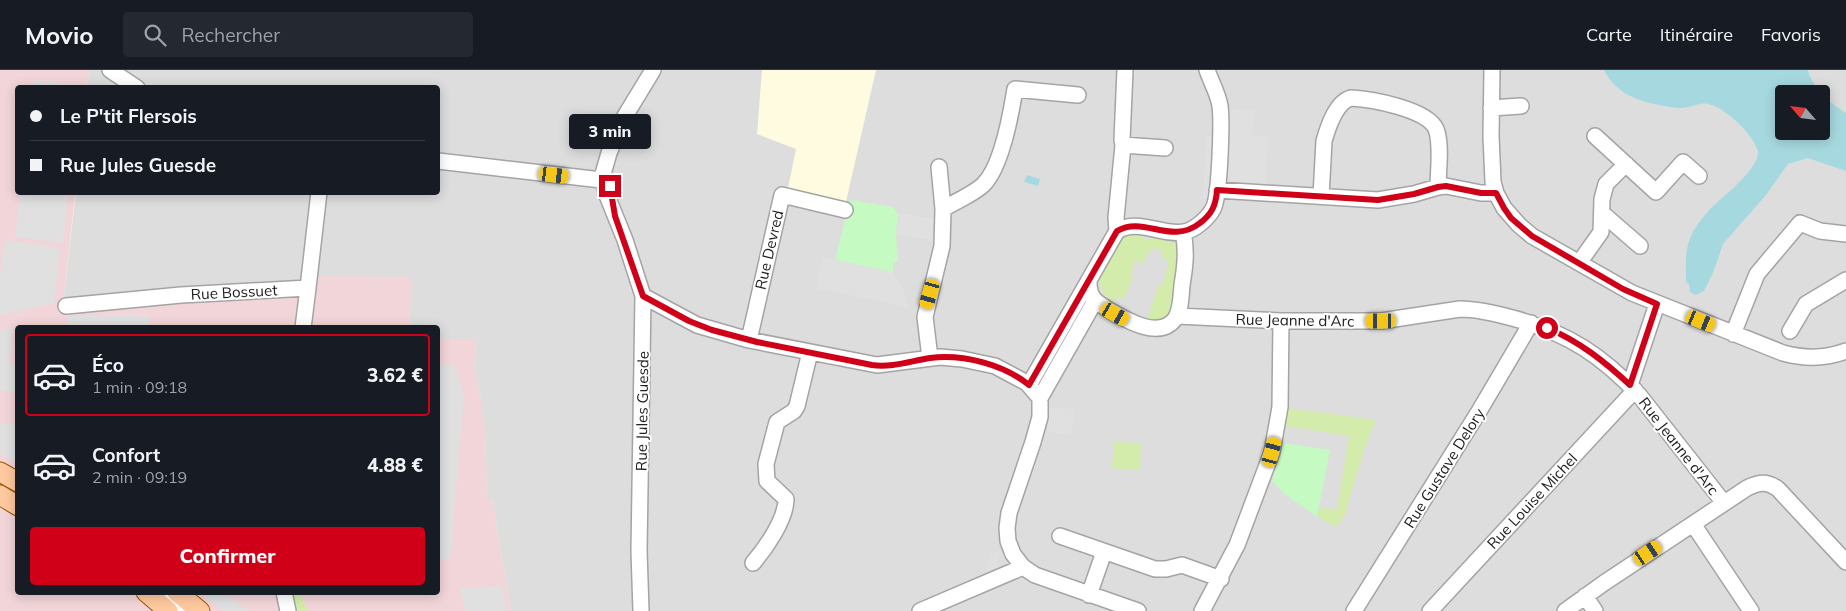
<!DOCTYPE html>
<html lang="fr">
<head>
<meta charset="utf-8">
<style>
  body { margin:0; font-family:Mulish,sans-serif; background:#242831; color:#f1f3f6; height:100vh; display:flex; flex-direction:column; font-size:19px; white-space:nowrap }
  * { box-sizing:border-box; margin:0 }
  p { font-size:16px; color:#9ea1a6 }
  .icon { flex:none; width:28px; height:28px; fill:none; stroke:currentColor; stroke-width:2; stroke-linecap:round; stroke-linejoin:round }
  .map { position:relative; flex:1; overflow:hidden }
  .side { position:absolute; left:15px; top:255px; width:425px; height:270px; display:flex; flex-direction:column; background:#171b24; border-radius:5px; box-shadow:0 2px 12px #0003 }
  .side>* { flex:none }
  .hud { position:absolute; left:15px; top:15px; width:425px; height:110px; border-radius:5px; box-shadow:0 2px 12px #0003; display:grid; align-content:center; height:110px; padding:0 15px; background:#171b24 }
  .needle { width:32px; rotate:298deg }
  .controls { position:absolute; left:1775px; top:15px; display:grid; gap:10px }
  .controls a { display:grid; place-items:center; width:55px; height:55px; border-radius:5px; background:#171b24; box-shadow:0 2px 12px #0003; font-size:25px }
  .end { position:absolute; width:22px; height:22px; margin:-11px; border:6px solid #d00019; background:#fff; box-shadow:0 0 0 2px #fff }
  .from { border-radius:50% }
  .bubble { position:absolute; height:35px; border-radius:5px; background:#171b24; box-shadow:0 2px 12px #0003; font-size:16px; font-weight:800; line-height:35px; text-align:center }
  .car { position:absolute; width:15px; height:30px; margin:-15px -8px; border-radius:6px; box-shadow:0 0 4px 1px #0007; background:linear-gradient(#f5c518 24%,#345 0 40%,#f5c518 0 76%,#345 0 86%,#f5c518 0) }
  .hud b { display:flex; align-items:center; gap:18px; height:48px; font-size:19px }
  .hud b+b { border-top:1px solid #363941 }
  .hud i { width:12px; height:12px; background:#f1f3f6 }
  ul { padding:9px 0 0; list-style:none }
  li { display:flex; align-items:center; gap:15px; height:82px; margin:0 10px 8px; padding:0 5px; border:2px solid transparent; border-radius:5px }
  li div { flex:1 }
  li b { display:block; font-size:19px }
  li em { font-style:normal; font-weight:800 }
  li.active { border-color:#d00019 }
  li>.icon { width:45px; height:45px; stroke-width:1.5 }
  .cta { display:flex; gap:10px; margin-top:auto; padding:10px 15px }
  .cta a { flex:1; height:58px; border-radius:5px; background:#d00019; color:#fff; font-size:20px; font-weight:800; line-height:58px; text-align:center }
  header { display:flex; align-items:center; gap:30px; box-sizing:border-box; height:70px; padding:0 25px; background:#171b24; border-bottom:1px solid #363941 }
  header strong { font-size:24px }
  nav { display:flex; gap:28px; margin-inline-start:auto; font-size:18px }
  .search { width:350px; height:45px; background:#242831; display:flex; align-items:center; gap:12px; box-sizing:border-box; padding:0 18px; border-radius:5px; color:#9ea1a6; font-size:19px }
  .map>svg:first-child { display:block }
  .residential { fill:#dedddd; fill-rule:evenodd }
  .commercial { fill:#f2d5d8 }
  .education { fill:#fffbe1 }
  .grass { fill:#d3ecab }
  .park { fill:#c5fbc3 }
  .parking { fill:#e0e0e0 }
  .water { fill:#a6d9df; fill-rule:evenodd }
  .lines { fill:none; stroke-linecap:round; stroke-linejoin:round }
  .minor-casing { stroke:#a4a4a4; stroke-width:18 }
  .major-casing { stroke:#9c5600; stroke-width:21 }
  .minor { stroke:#fff; stroke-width:15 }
  .major { stroke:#fec99e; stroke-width:19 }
  .route { stroke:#d00019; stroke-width:6 }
  .labels { text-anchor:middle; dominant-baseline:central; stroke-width:4; stroke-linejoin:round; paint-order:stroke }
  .street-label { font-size:15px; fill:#202020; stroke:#fff }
</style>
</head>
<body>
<header>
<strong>Movio</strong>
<div class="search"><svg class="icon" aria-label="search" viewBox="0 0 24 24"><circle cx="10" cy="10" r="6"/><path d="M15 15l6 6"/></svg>Rechercher</div>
<nav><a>Carte</a><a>Itinéraire</a><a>Favoris</a></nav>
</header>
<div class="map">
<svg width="1846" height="541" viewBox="0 0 1846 541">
  <rect width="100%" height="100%" fill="#f1ece6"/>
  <path class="residential" d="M89,0H1846V541H511L492,429H487L485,359L481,337V329L474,298L476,271L438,269V258L409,257L411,207L293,226L62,243L76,123L438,122V18L87,17ZM1784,24H1821V61H1784Z"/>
  <path class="commercial" d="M0,0H89L87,17L18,18V122L75,123L62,243L172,232L292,226L320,206L412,207L409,257L18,258V522H438V269L476,270L474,298L481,329V337L485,359L487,429H492L511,541H0Z"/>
  <path class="education" d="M762,0H876L845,136L787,123L796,79L757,64Z"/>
  <path class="grass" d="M1131,163L1143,165V171C1154,165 1169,169 1178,177L1180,186L1171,239L1163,251L1146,252L1159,214L1162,216L1169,191L1161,187V180L1154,179L1153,177L1149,183L1147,182L1148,184L1145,188L1144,195L1136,190L1133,191L1135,193L1132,201L1129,202L1131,204H1134L1124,229L1116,227L1115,236L1103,223L1100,214V208L1121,170L1127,165Z
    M1288,338L1377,350C1366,367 1358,403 1351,423C1348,435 1346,449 1335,457L1317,446L1320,438L1337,440L1349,366L1285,356Z
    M1114,372L1141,373L1140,400L1112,398Z
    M287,523H301L303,532L308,541H293Z"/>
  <path class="park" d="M850,130L892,137L898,143L896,164L898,191L893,193V202L835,190Z
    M1283,373L1330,380L1317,446L1284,424L1272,411Z"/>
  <path class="parking" d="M33,10L81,15V17H33Z
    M1229,38L1255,41L1251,65L1268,66L1266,115L1237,114L1228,109L1225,102V84Z
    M1206,66H1214L1211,129L1203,128Z
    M20,123H68L63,173L15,167Z
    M898,143L934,149L933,170L896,164Z
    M5,170L60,178L54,233L0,245V204Z
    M823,187L893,202L903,219L908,237L816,218Z
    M133,245L150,247L149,257H67L68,246Z
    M13,258L9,294L17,295V322L0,320V260Z
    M438,294L455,295L464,324L450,490L438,489Z
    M1050,337L1074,339L1071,365L1047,362Z
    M0,353L17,355V393L0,383Z
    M1001,481L996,498L986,502L992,484Z
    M502,516L507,541H465L460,518Z
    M201,523H224L248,541H223Z"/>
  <path class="water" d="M1604,0H1808C1813,20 1830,32 1846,43V101L1808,88L1788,94L1766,125L1723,174L1713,203L1704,221L1696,225L1690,222L1689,214L1686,212C1686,194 1684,177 1694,160C1698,153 1704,146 1710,139C1721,128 1759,99 1758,82C1756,70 1737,50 1727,44C1720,38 1709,32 1700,34C1693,35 1688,38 1681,38C1674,38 1666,36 1659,35C1635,30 1616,23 1604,0ZM1784,24H1821V61H1784Z
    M1027,105L1040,109L1038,116L1024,112Z"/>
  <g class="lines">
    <defs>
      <path id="minor" d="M110,0L137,18
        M1492,0L1491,66L1493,112L1496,123L1504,138L1519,155L1532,166L1632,223L1783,283C1805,289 1825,289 1846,281
        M1491,38L1521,36
        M1595,66L1656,122L1683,92L1699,106
        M1123,75L1122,70L1125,0
        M438,91L610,111
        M1217,120L1378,130L1414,124L1438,117L1446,116L1481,123H1496
        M1321,126L1324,71C1328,57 1336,32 1351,28C1371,29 1427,39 1436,59C1442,74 1438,101 1438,117
        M943,139C956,131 972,125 983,115C1001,98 1011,44 1015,19L1078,25
        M1602,143L1640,176
        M1117,161C1138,148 1162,166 1184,162C1195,160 1208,148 1213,139C1220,127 1222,51 1220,36C1218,23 1211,12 1207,0
        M1117,161L1116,148L1123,75L1165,78
        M1579,193L1601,162L1602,129L1606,114L1626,94
        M1089,211C1089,216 1089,221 1092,226C1095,232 1103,236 1109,240C1126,250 1159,270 1175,249C1181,241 1181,225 1182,215C1185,197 1187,181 1183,162
        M643,226L697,255L749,270L877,295L940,287L962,289L995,296L1027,313L1040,328V347L1033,372L1009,443L1007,458L1008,471L1013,484L1023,497L1035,505L1138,541
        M66,236L181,225L308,218L319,122
        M1177,246L1281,251H1381L1460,239C1479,239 1498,244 1516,249C1569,264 1601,285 1639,325L1724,433
        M303,258L308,218
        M1790,261L1806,234L1846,210
        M1733,264L1757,204L1800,153L1820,161L1846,164
        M749,270L782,125L845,140
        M930,288L925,247L942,176L943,139L939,97
        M1029,315L1117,161
        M1630,315L1657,234
        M1040,328L1095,231
        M1693,454L1751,541
        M1060,466L1155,499H1166L1182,495L1221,509
        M753,493C766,478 786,449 786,429L767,411L766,394L777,352L794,341L797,336L810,282
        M158,522L183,541
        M284,522L288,541
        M1089,525L1104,482
        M1585,526L1595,541
        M641,541L639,481L643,226L625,170L606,123L603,104L609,83L622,51L653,0
        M920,541L1023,497
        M1202,541L1237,475L1272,382L1280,337L1281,251
        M1354,541L1478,343L1531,253
        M1430,541L1635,320
        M1565,541L1604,513L1747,418C1759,412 1767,411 1778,419L1846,492"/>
      <path id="major" d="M0,402L18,412
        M0,425L18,436
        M146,522L168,541
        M177,522L200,541"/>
    </defs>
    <use href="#minor" class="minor-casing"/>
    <use href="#major" class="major-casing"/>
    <use href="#minor" class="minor"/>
    <use href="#major" class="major"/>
  </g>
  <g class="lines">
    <path class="route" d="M610,116L615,146L643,226L689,251L712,260L757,272L872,295C891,298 911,291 930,288C963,284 1003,294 1029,315L1117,161C1144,145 1171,176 1200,153C1212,144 1216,135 1217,120L1378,130L1414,124L1438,117L1446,116L1481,123H1496L1504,138L1511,148L1532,166L1623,219L1657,234L1630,315C1605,292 1579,271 1547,258"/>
  </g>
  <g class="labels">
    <g class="street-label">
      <text transform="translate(769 180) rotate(-77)">Rue Devred</text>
      <text transform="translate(234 222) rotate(-3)">Rue Bossuet</text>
      <text transform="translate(1295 250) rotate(1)">Rue Jeanne d'Arc</text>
      <text transform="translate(642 341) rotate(-89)">Rue Jules Guesde</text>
      <text transform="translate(1679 376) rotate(52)">Rue Jeanne d'Arc</text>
      <text transform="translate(1444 398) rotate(-58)">Rue Gustave Delory</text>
      <text transform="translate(1532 431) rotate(-47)">Rue Louise Michel</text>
    </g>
  </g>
</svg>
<div class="controls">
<a><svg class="needle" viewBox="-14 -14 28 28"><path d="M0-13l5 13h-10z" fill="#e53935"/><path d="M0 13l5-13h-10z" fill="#9ea1a6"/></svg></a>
</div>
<i class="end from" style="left:1547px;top:258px"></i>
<i class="end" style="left:610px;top:116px"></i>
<div class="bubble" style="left:569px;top:44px;width:82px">3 min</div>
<i class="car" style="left:554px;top:105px;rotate:97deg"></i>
<i class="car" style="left:930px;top:224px;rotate:196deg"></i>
<i class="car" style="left:1115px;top:244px;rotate:120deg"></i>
<i class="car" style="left:1381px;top:251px;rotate:270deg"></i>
<i class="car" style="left:1701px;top:251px;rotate:112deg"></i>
<i class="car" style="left:1272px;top:382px;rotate:15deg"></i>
<i class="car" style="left:1648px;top:483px;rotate:56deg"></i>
<div class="hud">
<b><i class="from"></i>Le P'tit Flersois</b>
<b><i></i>Rue Jules Guesde</b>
</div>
<section class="side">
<ul>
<li class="active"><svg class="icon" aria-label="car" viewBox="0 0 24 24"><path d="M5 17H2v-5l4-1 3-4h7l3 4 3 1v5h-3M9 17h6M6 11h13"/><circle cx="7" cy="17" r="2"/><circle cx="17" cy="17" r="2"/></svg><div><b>Éco</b><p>1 min · 09:18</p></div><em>3.62 €</em></li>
<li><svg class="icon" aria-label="car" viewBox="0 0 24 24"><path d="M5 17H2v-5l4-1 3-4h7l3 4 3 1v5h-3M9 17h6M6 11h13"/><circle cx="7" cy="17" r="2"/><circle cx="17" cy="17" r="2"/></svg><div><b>Confort</b><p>2 min · 09:19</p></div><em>4.88 €</em></li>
</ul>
<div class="cta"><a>Confirmer</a></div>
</section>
</div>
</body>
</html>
